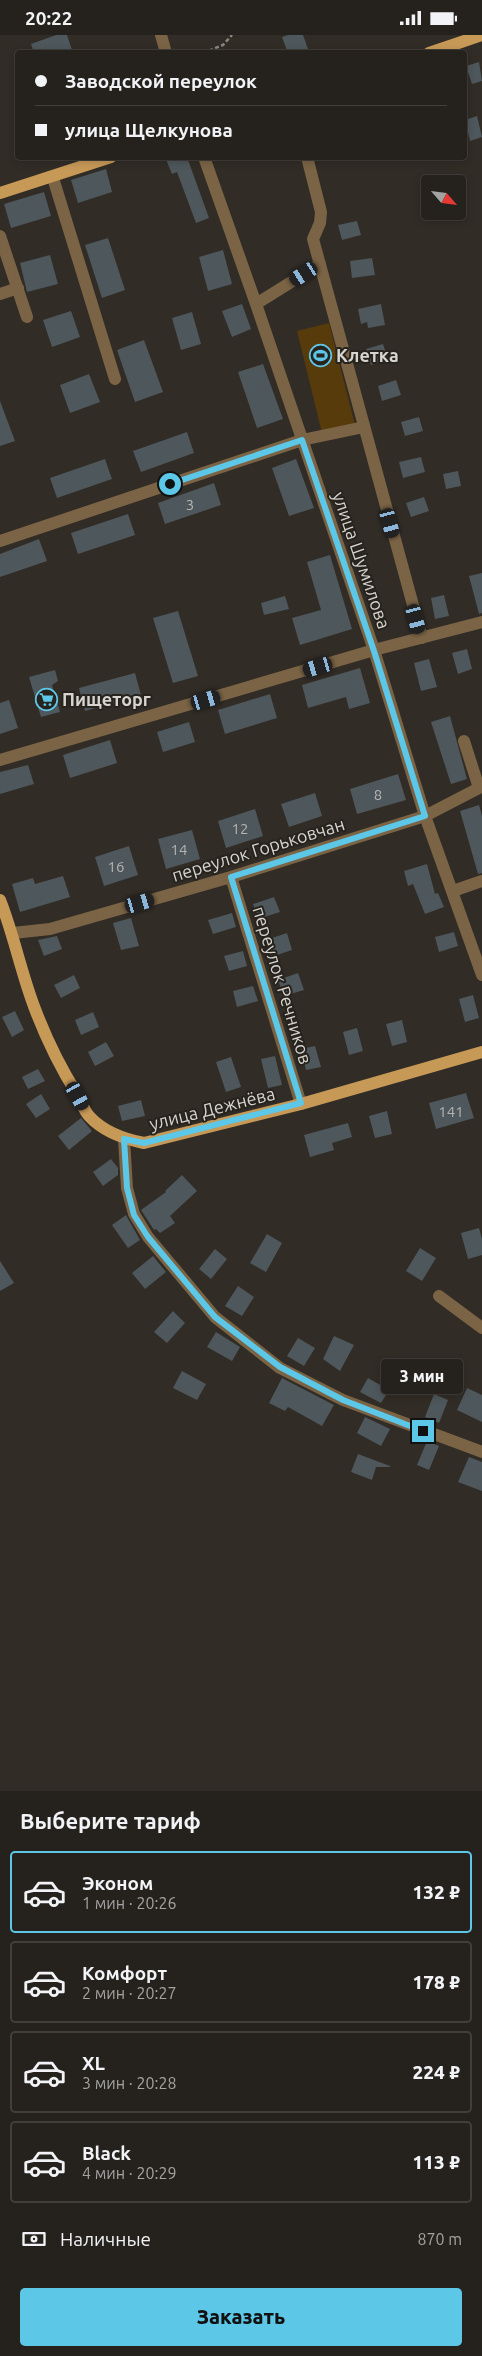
<!DOCTYPE html>
<html lang="ru">
<head>
<meta charset="utf-8">
<style>
  body { margin:0; font-family:Ubuntu,sans-serif; background:#312e29; color:#f1f3f6; height:100vh; display:flex; flex-direction:column; font-size:19px; white-space:nowrap }
  * { box-sizing:border-box; margin:0 }
  p { font-size:16px; color:#a3a3a3 }
  .icon { flex:none; width:28px; height:28px; fill:none; stroke:currentColor; stroke-width:2; stroke-linecap:round; stroke-linejoin:round }
  .map { position:relative; height:1756px; overflow:hidden }
  .panel { display:flex; flex-direction:column; background:#25211c; flex:1 }
  .panel>* { flex:none }
  .top-card { position:absolute; left:15px; top:15px; width:452px; height:110px; border-radius:5px; box-shadow:0 2px 8px #0003,0 0 0 1px #423e3b; display:grid; align-content:center; height:110px; padding:0 20px; background:#25211c }
  .needle { width:32px; rotate:118deg }
  .fabs { position:absolute; left:421px; top:140px; display:grid; gap:10px }
  .fabs a { display:grid; place-items:center; width:45px; height:45px; border-radius:5px; background:#25211c; box-shadow:0 2px 8px #0003,0 0 0 1px #423e3b; font-size:25px }
  .end { position:absolute; width:22px; height:22px; margin:-11px; border:6px solid #5dc7e8; background:#111; box-shadow:0 0 0 2px #111 }
  .from { border-radius:50% }
  .bubble { position:absolute; height:35px; border-radius:5px; background:#25211c; box-shadow:0 2px 8px #0003,0 0 0 1px #423e3b; font-size:16px; font-weight:800; line-height:35px; text-align:center }
  .car { position:absolute; width:15px; height:30px; margin:-15px -8px; border-radius:6px; box-shadow:0 0 4px 1px #0007; background:linear-gradient(#222 24%,#8ab4d8 0 40%,#222 0 76%,#8ab4d8 0 86%,#222 0) }
  .top-card b { display:flex; align-items:center; gap:18px; height:48px; font-size:19px }
  .top-card b+b { border-top:1px solid #423e3b }
  .top-card i { width:12px; height:12px; background:#f1f3f6 }
  ul { padding:0; list-style:none }
  li { display:flex; align-items:center; gap:15px; height:82px; margin:0 10px 8px; padding:0 10px; border:2px solid #423e3b; border-radius:5px }
  li div { flex:1 }
  li b { display:block; font-size:19px }
  li em { font-style:normal; font-weight:800 }
  li.on { border-color:#5dc7e8 }
  li>.icon { width:45px; height:45px; stroke-width:1.5 }
  h2 { padding:0 20px; font-size:22px; line-height:60px }
  .pay { display:flex; align-items:center; gap:12px; height:55px; padding:0 20px; font-size:19px }
  .pay p { margin-inline-start:auto }
  .cta { display:flex; gap:10px; margin-top:auto; padding:10px 20px }
  .cta a { flex:1; height:58px; border-radius:5px; background:#5dc7e8; color:#111; font-size:20px; font-weight:800; line-height:58px; text-align:center }
  .status { display:flex; justify-content:space-between; align-items:center; height:35px; padding:0 25px; background:#25211c; direction:ltr }
  .status svg { height:14px; fill:currentColor }
  .map>svg:first-child { display:block }
  .green { fill:#583b0b }
  .building { fill:#4e575b }
  .lines { fill:none; stroke-linecap:round; stroke-linejoin:round }
  .path { stroke:#8b8782; stroke-width:2.5; stroke-dasharray:4 2.5; stroke-linecap:butt }
  .minor { stroke:#7b6445; stroke-width:12 }
  .major { stroke:#c79957; stroke-width:12 }
  .route { stroke:#5dc7e8; stroke-width:6 }
  .labels { text-anchor:middle; dominant-baseline:central; stroke-width:4; stroke-linejoin:round; paint-order:stroke }
  .number-label { font-size:15px; fill:#b5b5b3 }
  .poi-label { font-size:18px; font-weight:bold; fill:#d7d4d0; stroke:#27231d; text-anchor:start }
  .street-label { font-size:18px; fill:#d7d4d0; stroke:#27231d }
</style>
</head>
<body>
<div class="status"><b>20:22</b><svg viewBox="0 0 49 12"><path d="M0 12V9h3v3zM5 12V6h3v6zM10 12V3h3v9zM15 12V0h3v12zM26 1h20v11H26zM47 4h2v5h-2z"/></svg></div>
<div class="map">
<svg width="482" height="1756" viewBox="0 0 482 1756">
  <rect width="100%" height="100%" fill="#312c26"/>
  <path class="green" d="M329,288L355,390L322,398L297,296Z"/>
  <path class="building" d="M56,0H67L73,18H34L31,9Z
    M288,0H303L308,14L301,18H288L282,2Z
    M479,27L482,46L472,49L466,31Z
    M477,81L482,102L470,106L465,85Z
    M165,122H187L209,183L196,188L177,137L172,139Z
    M106,134L112,157L78,168L71,145Z
    M44,157L51,181L11,193L4,169Z
    M357,186L361,200L342,205L338,190Z
    M108,203L125,255L102,263L85,210Z
    M223,215L232,249L208,256L199,222Z
    M50,220L58,249L27,257L20,228Z
    M372,223L375,240L352,243L350,226Z
    M242,269L251,294L232,302L222,276Z
    M381,269L385,290L368,293L367,287L361,289L358,274Z
    M71,276L80,302L52,312L43,285Z
    M192,277L201,309L181,315L172,283Z
    M144,305L163,357L135,367L117,315Z
    M383,309L388,324L371,330L366,314Z
    M263,329L283,384L257,393L238,337Z
    M89,339L100,367L70,378L60,350Z
    M396,345L401,360L382,366L378,351Z
    M0,366L15,406L0,411Z
    M419,382L423,396L405,401L401,387Z
    M187,397L194,418L141,437L133,416Z
    M421,422L425,437L403,443L399,427Z
    M105,424L112,444L57,463L50,443Z
    M296,424L314,473L289,481L272,433Z
    M458,436L461,451L446,454L443,439Z
    M214,448L221,470L165,489L158,468Z
    M424,462L429,476L411,482L406,468Z
    M128,479L135,500L78,519L71,498Z
    M39,504L47,526L0,542V519Z
    M330,520L352,594L300,610L292,583L321,575L307,527Z
    M482,538V578L479,579L469,541Z
    M444,560L449,581L435,584L431,563Z
    M285,561L289,574L264,580L261,568Z
    M178,576L198,641L173,648L153,583Z
    M467,614L472,634L458,639L452,618Z
    M429,624L437,652L421,656L414,628Z
    M360,633L370,668L349,674L346,662L308,673L302,650Z
    M55,635L58,646L52,650L60,677L41,682L29,642Z
    M135,638L141,660L85,676L79,653Z
    M270,659L277,683L225,699L218,675Z
    M9,665L18,693L0,699V668Z
    M450,681L467,744L451,749L431,687Z
    M189,687L195,707L163,717L157,697Z
    M110,705L117,728L70,743L63,720Z
    M28,730L34,749L0,759V737Z
    M398,739L406,765L357,779L350,754Z
    M315,758L322,781L289,792L281,769Z
    M479,770L482,781V838L478,839L460,776Z
    M255,774L263,801L226,813L218,786Z
    M192,795L200,824L166,834L158,804Z
    M129,811L138,840L104,851L95,822Z
    M427,829L435,859L438,858L444,872L425,879L413,849L408,851L404,836Z
    M63,841L70,862L20,877L12,849L33,843L35,849Z
    M274,862L280,877L258,884L253,869Z
    M232,878L236,892L213,899L208,885Z
    M131,883L139,911L121,915L113,888Z
    M454,897L458,911L439,917L435,902Z
    M287,898L292,915L271,922L266,905Z
    M57,901L62,914L44,921L38,905Z
    M243,916L247,931L229,936L224,921Z
    M298,938L304,955L284,961L278,945Z
    M74,940L80,953L61,963L54,950Z
    M253,951L258,966L237,972L233,956Z
    M473,960L479,983L465,987L459,964Z
    M15,976L24,995L12,1002L2,982Z
    M93,977L99,992L81,1000L75,985Z
    M402,985L407,1007L392,1011L386,989Z
    M357,993L363,1016L349,1020L343,997Z
    M106,1007L114,1021L95,1031L88,1017Z
    M315,1011L321,1032L306,1035L301,1014Z
    M275,1021L282,1050L268,1053L261,1024Z
    M231,1022L241,1052L226,1057L216,1027Z
    M38,1034L45,1046L28,1054L22,1042Z
    M466,1058L474,1083L436,1094L429,1068Z
    M41,1059L50,1074L36,1083L26,1069Z
    M141,1065L145,1081L122,1086L118,1071Z
    M387,1076L392,1099L375,1103L369,1081Z
    M81,1083L92,1096L69,1115L58,1101Z
    M348,1088L352,1102L332,1108L334,1115L310,1122L304,1100Z
    M111,1124L118,1133V1140L103,1151L93,1137Z
    M182,1140L197,1156L170,1181L175,1188L160,1198L156,1194L154,1195L141,1175L166,1157L165,1156Z
    M126,1180L140,1205L128,1213L112,1190Z
    M479,1193L482,1204V1220L468,1224L461,1198Z
    M267,1199L282,1208L266,1237L250,1228Z
    M420,1213L436,1223L422,1246L406,1236Z
    M215,1214L227,1224L211,1244L199,1234Z
    M153,1221L166,1237L145,1254L132,1238Z
    M0,1226L14,1248L0,1256Z
    M238,1251L254,1262L242,1281L225,1271Z
    M173,1276L185,1288L167,1308L154,1297Z
    M216,1297L240,1312L232,1326L207,1312Z
    M334,1301L354,1310L340,1336L323,1324Z
    M298,1303L315,1313L304,1331L287,1321Z
    M182,1336L206,1349L197,1365L173,1353Z
    M415,1340L424,1344L417,1358L407,1353Z
    M282,1343L334,1370L322,1391L288,1372L285,1376L269,1368Z
    M368,1343L389,1355L381,1368L360,1357Z
    M467,1353L482,1360V1387L457,1375Z
    M434,1359L448,1365L439,1388L425,1382Z
    M365,1382L390,1394L381,1411L357,1398Z
    M427,1406L439,1411L429,1435L417,1430Z
    M358,1419L390,1431V1432H376L372,1445L351,1437Z
    M469,1422L482,1427V1456L458,1447Z"/>
  <g class="lines">
    <path class="path" d="M203,18L223,10L232,0"/>
    <path class="minor" d="M161,0L166,18
      M204,122L256,269L374,615L425,781L482,940
      M307,122L321,177L320,188L313,204L422,603
      M53,143L115,344
      M0,201L27,282
      M0,259L18,253
      M256,269L320,229
      M0,506L302,405L364,392
      M0,725L374,615L482,587
      M231,842L301,1069
      M453,856L482,846
      M13,898L50,894L231,842L425,781L479,753L464,706
      M124,1104L127,1153L134,1179L148,1202L215,1282L280,1333L343,1365L482,1417
      M439,1261L482,1293"/>
    <path class="major" d="M429,18L482,0
      M0,158L111,122
      M0,865C14,900 21,938 35,974C46,1003 60,1032 77,1059C81,1066 84,1076 90,1082C104,1097 124,1104 144,1108L301,1069L482,1017"/>
  </g>
  <g class="lines">
    <path class="route" d="M170,449L302,405L374,616L425,781L231,842L301,1068L144,1108L124,1104L127,1153L134,1180L148,1202L215,1282L280,1332L343,1365L423,1396"/>
  </g>
  <defs>
    <symbol id="stadium-ring" viewBox="-11 -11 22 22"><circle r="9.5" fill="#27231d" stroke="#5dc7e8" stroke-width="1.5"/><path d="M0-5a6.5 5 0 1 0 0 10a6.5 5 0 1 0 0-10ZM-3.5-1.8h7v3.6h-7Z" fill="#5dc7e8"/></symbol>
    <symbol id="supermarket-ring" viewBox="-11 -11 22 22"><circle r="9.5" fill="#27231d" stroke="#5dc7e8" stroke-width="1.5"/><path d="M-6-5.5h2.5l.6 2H6L4.5 2H-2.5L-4.4-4H-6ZM-1.5 3.2a1.3 1.3 0 1 0 .1 0ZM3 3.2a1.3 1.3 0 1 0 .1 0Z" fill="#5dc7e8"/></symbol>
  </defs>
  <g fill-rule="evenodd">
    <use href="#stadium-ring" x="308" y="308" width="25" height="25"/>
    <use href="#supermarket-ring" x="34" y="652" width="25" height="25"/>
  </g>
  <g class="labels">
    <g class="number-label">
      <text x="190" y="469">3</text>
      <text x="378" y="759">8</text>
      <text x="240" y="793">12</text>
      <text x="179" y="814">14</text>
      <text x="116" y="831">16</text>
      <text x="451" y="1076">141</text>
    </g>
    <g class="poi-label">
      <text x="336" y="320">Клетка</text>
      <text x="62" y="664">Пищеторг</text>
    </g>
    <g class="street-label">
      <text transform="translate(362 525) rotate(71)">улица Шумилова</text>
      <text transform="translate(258 814) rotate(-17)">переулок Горьковчан</text>
      <text transform="translate(283 950) rotate(73)">переулок Речников</text>
      <text transform="translate(212 1073) rotate(-14)">улица Дежнёва</text>
    </g>
  </g>
</svg>
<div class="fabs">
<a><svg class="needle" viewBox="-14 -14 28 28"><path d="M0-13l5 13h-10z" fill="#e53935"/><path d="M0 13l5-13h-10z" fill="#a3a3a3"/></svg></a>
</div>
<i class="end from" style="left:170px;top:449px"></i>
<i class="end" style="left:423px;top:1396px"></i>
<div class="bubble" style="left:381px;top:1324px;width:82px">3 мин</div>
<i class="car" style="left:304px;top:239px;rotate:238deg"></i>
<i class="car" style="left:390px;top:488px;rotate:165deg"></i>
<i class="car" style="left:416px;top:584px;rotate:165deg"></i>
<i class="car" style="left:318px;top:632px;rotate:254deg"></i>
<i class="car" style="left:206px;top:665px;rotate:74deg"></i>
<i class="car" style="left:140px;top:868px;rotate:74deg"></i>
<i class="car" style="left:78px;top:1061px;rotate:151deg"></i>
<div class="top-card">
<b><i class="from"></i>Заводской переулок</b>
<b><i></i>улица Щелкунова</b>
</div>
</div>
<section class="panel">
<h2>Выберите тариф</h2>
<ul>
<li class="on"><svg class="icon" aria-label="car" viewBox="0 0 24 24"><path d="M5 17H2v-5l4-1 3-4h7l3 4 3 1v5h-3M9 17h6M6 11h13"/><circle cx="7" cy="17" r="2"/><circle cx="17" cy="17" r="2"/></svg><div><b>Эконом</b><p>1 мин · 20:26</p></div><em>132 ₽</em></li>
<li><svg class="icon" aria-label="car" viewBox="0 0 24 24"><path d="M5 17H2v-5l4-1 3-4h7l3 4 3 1v5h-3M9 17h6M6 11h13"/><circle cx="7" cy="17" r="2"/><circle cx="17" cy="17" r="2"/></svg><div><b>Комфорт</b><p>2 мин · 20:27</p></div><em>178 ₽</em></li>
<li><svg class="icon" aria-label="car" viewBox="0 0 24 24"><path d="M5 17H2v-5l4-1 3-4h7l3 4 3 1v5h-3M9 17h6M6 11h13"/><circle cx="7" cy="17" r="2"/><circle cx="17" cy="17" r="2"/></svg><div><b>XL</b><p>3 мин · 20:28</p></div><em>224 ₽</em></li>
<li><svg class="icon" aria-label="car" viewBox="0 0 24 24"><path d="M5 17H2v-5l4-1 3-4h7l3 4 3 1v5h-3M9 17h6M6 11h13"/><circle cx="7" cy="17" r="2"/><circle cx="17" cy="17" r="2"/></svg><div><b>Black</b><p>4 мин · 20:29</p></div><em>113 ₽</em></li>
</ul>
<div class="pay"><svg class="icon" aria-label="cash" viewBox="0 0 24 24"><path d="M3 7h18v10H3z"/><circle cx="12" cy="12" r="2"/></svg>Наличные<p>870 m</p></div>
<div class="cta"><a>Заказать</a></div>
</section>
</body>
</html>
